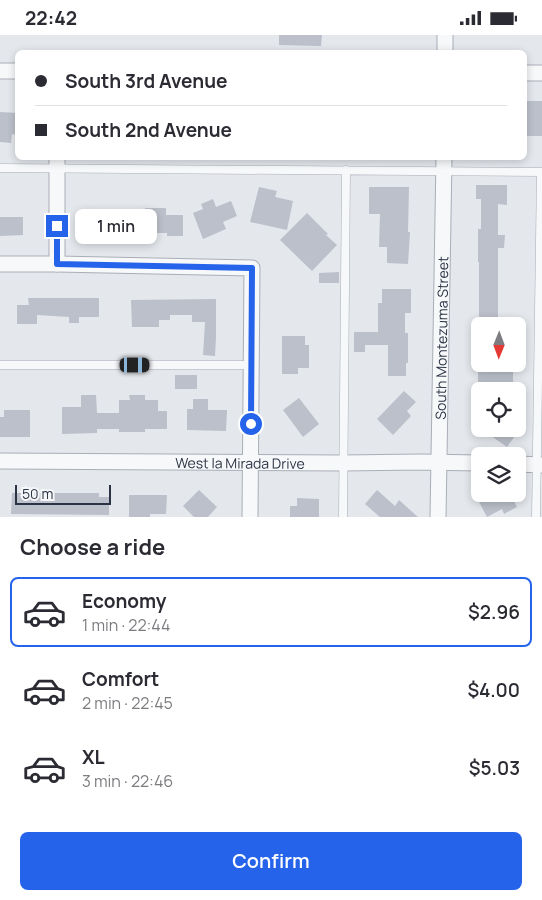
<!DOCTYPE html>
<html lang="en">
<head>
<meta charset="utf-8">
<style>
  body { margin:0; font-family:Manrope,sans-serif; background:#f7f7f7; color:#2b2b33; height:100vh; display:flex; flex-direction:column; font-size:19px; white-space:nowrap }
  * { box-sizing:border-box; margin:0 }
  p { font-size:16px; color:#7c7c81 }
  .icon { flex:none; width:28px; height:28px; fill:none; stroke:currentColor; stroke-width:2; stroke-linecap:round; stroke-linejoin:round }
  .map { position:relative; height:482px; overflow:hidden }
  .panel { display:flex; flex-direction:column; background:#fff; flex:1 }
  .panel>* { flex:none }
  .guide { position:absolute; left:15px; top:15px; width:512px; height:110px; border-radius:8px; box-shadow:0 2px 8px #0003; display:grid; align-content:center; height:110px; padding:0 20px; background:#fff }
  .needle { width:32px; rotate:181deg }
  .controls { position:absolute; left:471px; top:282px; display:grid; gap:10px }
  .controls a { display:grid; place-items:center; width:55px; height:55px; border-radius:8px; background:#fff; box-shadow:0 2px 8px #0003; font-size:25px }
  .scale { position:absolute; left:15px; bottom:12px; width:96px; box-sizing:border-box; padding-left:5px; border:2px solid #2b3445; border-top:0; font-size:14px; line-height:18px; white-space:nowrap; color:#2b3445; -webkit-text-stroke:4px #f4f6f9; paint-order:stroke }
  .end { position:absolute; width:22px; height:22px; margin:-11px; border:6px solid #2563eb; background:#fff; box-shadow:0 0 0 2px #fff }
  .from { border-radius:50% }
  .bubble { position:absolute; height:35px; border-radius:8px; background:#fff; box-shadow:0 2px 8px #0003; font-size:16px; font-weight:600; line-height:35px; text-align:center }
  .car { position:absolute; width:15px; height:30px; margin:-15px -8px; border-radius:6px; box-shadow:0 0 4px 1px #0007; background:linear-gradient(#222 24%,#8ab4d8 0 40%,#222 0 76%,#8ab4d8 0 86%,#222 0) }
  .guide b { display:flex; align-items:center; gap:18px; height:48px; font-size:19px }
  .guide b+b { border-top:1px solid #e1e1e2 }
  .guide i { width:12px; height:12px; background:#2b2b33 }
  ul { padding:0; list-style:none }
  li { display:flex; align-items:center; gap:15px; height:70px; margin:0 10px 8px; padding:0 10px; border:2px solid transparent; border-radius:8px }
  li div { flex:1 }
  li b { display:block; font-size:19px }
  li em { font-style:normal; font-weight:600 }
  li.current { border-color:#2563eb }
  li>.icon { width:45px; height:45px; stroke-width:1.5 }
  h2 { padding:0 20px; font-size:22px; line-height:60px }
  .button { display:flex; gap:10px; margin-top:auto; padding:10px 20px }
  .button a { flex:1; height:58px; border-radius:8px; background:#2563eb; color:#fff; font-size:20px; font-weight:600; line-height:58px; text-align:center }
  .status { display:flex; justify-content:space-between; align-items:center; height:35px; padding:0 25px; background:#fff; direction:ltr }
  .status svg { height:14px; fill:currentColor }
  .map>svg:first-child { display:block }
  .building { fill:#bbc0ca }
  .lines { fill:none; stroke-linecap:round; stroke-linejoin:round }
  .service-casing { stroke:#a9aeb7; stroke-width:9 }
  .minor-casing { stroke:#a9aeb7; stroke-width:17 }
  .service { stroke:#f7f8fa; stroke-width:8 }
  .minor { stroke:#f7f8fa; stroke-width:15 }
  .route { stroke:#2563eb; stroke-width:6 }
  .labels { text-anchor:middle; dominant-baseline:central; stroke-width:4.5; stroke-linejoin:round; paint-order:stroke }
  .street-label { font-size:14px; fill:#2b3445; stroke:#f4f6f9 }
</style>
</head>
<body>
<div class="status"><b>22:42</b><svg viewBox="0 0 49 12"><path d="M0 12V9h3v3zM5 12V6h3v6zM10 12V3h3v9zM15 12V0h3v12zM26 1h20v11H26zM47 4h2v5h-2z"/></svg></div>
<div class="map">
<svg width="542" height="483" viewBox="0 0 542 483">
  <rect width="100%" height="100%" fill="#e4e7ec"/>
  <path class="building" d="M279,0H322L321,11L279,10Z
    M525,66H542V101H525Z
    M0,77L18,78V100L12,99L11,108L0,107Z
    M476,150H507V170L498,169V200H505L504,213H498V291H479V227H478V194H481V164H476Z
    M259,152L277,156L275,162L293,166L287,195L250,187Z
    M369,152H409L408,197H410L408,229L387,228V212H379L380,179H369Z
    M213,164L216,172L231,166L237,181L223,187L226,194L203,204L193,178L203,174L201,169Z
    M145,173H166V180H183V201H167V198H144Z
    M307,178L328,199L326,200L337,210L312,236L280,205Z
    M0,182H23V200L0,201Z
    M339,237V248H319V238Z
    M382,254H411V278H405V298H408V328H406V341H388V310H365V317H354V297H378V268H382Z
    M28,263H99V282H79V288H69V282L37,280V289H17V270H29Z
    M216,264V302L215,321L203,320L205,287H192V280H170V285H159V292H132L131,265Z
    M282,301H305V310H309V333H298V339H282Z
    M478,331H513V348H497V356H478Z
    M175,340H197V354H175Z
    M404,356L416,367L407,376L411,381L393,400L377,384Z
    M81,360H96L97,378H119V365H130L129,360H145V365H158V376H167V394H145V397H119V394H97V398L62,399V372H81Z
    M299,363L319,389L303,402L283,375Z
    M193,364H208V375H227L226,396L187,395V374H193Z
    M4,375H30V402H0V382H4Z
    M481,394H520L507,412Z
    M199,455L217,472L207,483H195L183,471Z
    M377,455L395,471L399,465L419,483H381L365,469Z
    M12,458H99V462H109V480L11,479Z
    M485,459H510L517,472L504,479L502,474L487,482L477,463Z
    M129,460H167L166,479H150V483H129Z
    M297,463L319,464V483H290V471H297Z"/>
  <g class="lines">
    <defs>
      <path id="service" d="M0,133L542,137
        M0,330H251
        M343,483L346,135
        M536,483L541,137"/>
      <g id="minor">
        <path d="M445,18V0"/>
        <path d="M0,36H18"/>
        <path d="M525,38H542"/>
        <path d="M0,229H57L252,233L250,483"/>
        <path d="M57,229V122"/>
        <path id="s1" d="M0,426L343,428L420,427L480,428"/>
        <path d="M518,429L542,430"/>
        <path id="s2" d="M438,483L444,122"/>
      </g>
    </defs>
    <use href="#service" class="service-casing"/>
    <use href="#minor" class="minor-casing"/>
    <use href="#service" class="service"/>
    <use href="#minor" class="minor"/>
  </g>
  <g class="lines">
    <path class="route" d="M57,191V229L252,233L251,389"/>
  </g>
  <g class="labels">
    <g class="street-label">
      <text stroke="none"><textPath href="#s2" startOffset="180">South Montezuma Street</textPath></text>
      <text stroke="none"><textPath href="#s1" startOffset="240">West la Mirada Drive</textPath></text>
    </g>
  </g>
</svg>
<div class="controls">
<a><svg class="needle" viewBox="-14 -14 28 28"><path d="M0-13l5 13h-10z" fill="#e53935"/><path d="M0 13l5-13h-10z" fill="#7c7c81"/></svg></a>
<a><svg class="icon" aria-label="locate" viewBox="0 0 24 24"><circle cx="12" cy="12" r="6"/><path d="M12 2v4M12 18v4M2 12h4M18 12h4"/></svg></a>
<a><svg class="icon" aria-label="layers" viewBox="0 0 24 24"><path d="M12 4l9 5-9 5-9-5zM3 14l9 5 9-5"/></svg></a>
</div>
<div class="scale">50 m</div>
<i class="end from" style="left:251px;top:389px"></i>
<i class="end" style="left:57px;top:191px"></i>
<div class="bubble" style="left:75px;top:174px;width:82px">1 min</div>
<i class="car" style="left:135px;top:330px;rotate:90deg"></i>
<div class="guide">
<b><i class="from"></i>South 3rd Avenue</b>
<b><i></i>South 2nd Avenue</b>
</div>
</div>
<section class="panel">
<h2>Choose a ride</h2>
<ul>
<li class="current"><svg class="icon" aria-label="car" viewBox="0 0 24 24"><path d="M5 17H2v-5l4-1 3-4h7l3 4 3 1v5h-3M9 17h6M6 11h13"/><circle cx="7" cy="17" r="2"/><circle cx="17" cy="17" r="2"/></svg><div><b>Economy</b><p>1 min · 22:44</p></div><em>$2.96</em></li>
<li><svg class="icon" aria-label="car" viewBox="0 0 24 24"><path d="M5 17H2v-5l4-1 3-4h7l3 4 3 1v5h-3M9 17h6M6 11h13"/><circle cx="7" cy="17" r="2"/><circle cx="17" cy="17" r="2"/></svg><div><b>Comfort</b><p>2 min · 22:45</p></div><em>$4.00</em></li>
<li><svg class="icon" aria-label="car" viewBox="0 0 24 24"><path d="M5 17H2v-5l4-1 3-4h7l3 4 3 1v5h-3M9 17h6M6 11h13"/><circle cx="7" cy="17" r="2"/><circle cx="17" cy="17" r="2"/></svg><div><b>XL</b><p>3 min · 22:46</p></div><em>$5.03</em></li>
</ul>
<div class="button"><a>Confirm</a></div>
</section>
</body>
</html>
